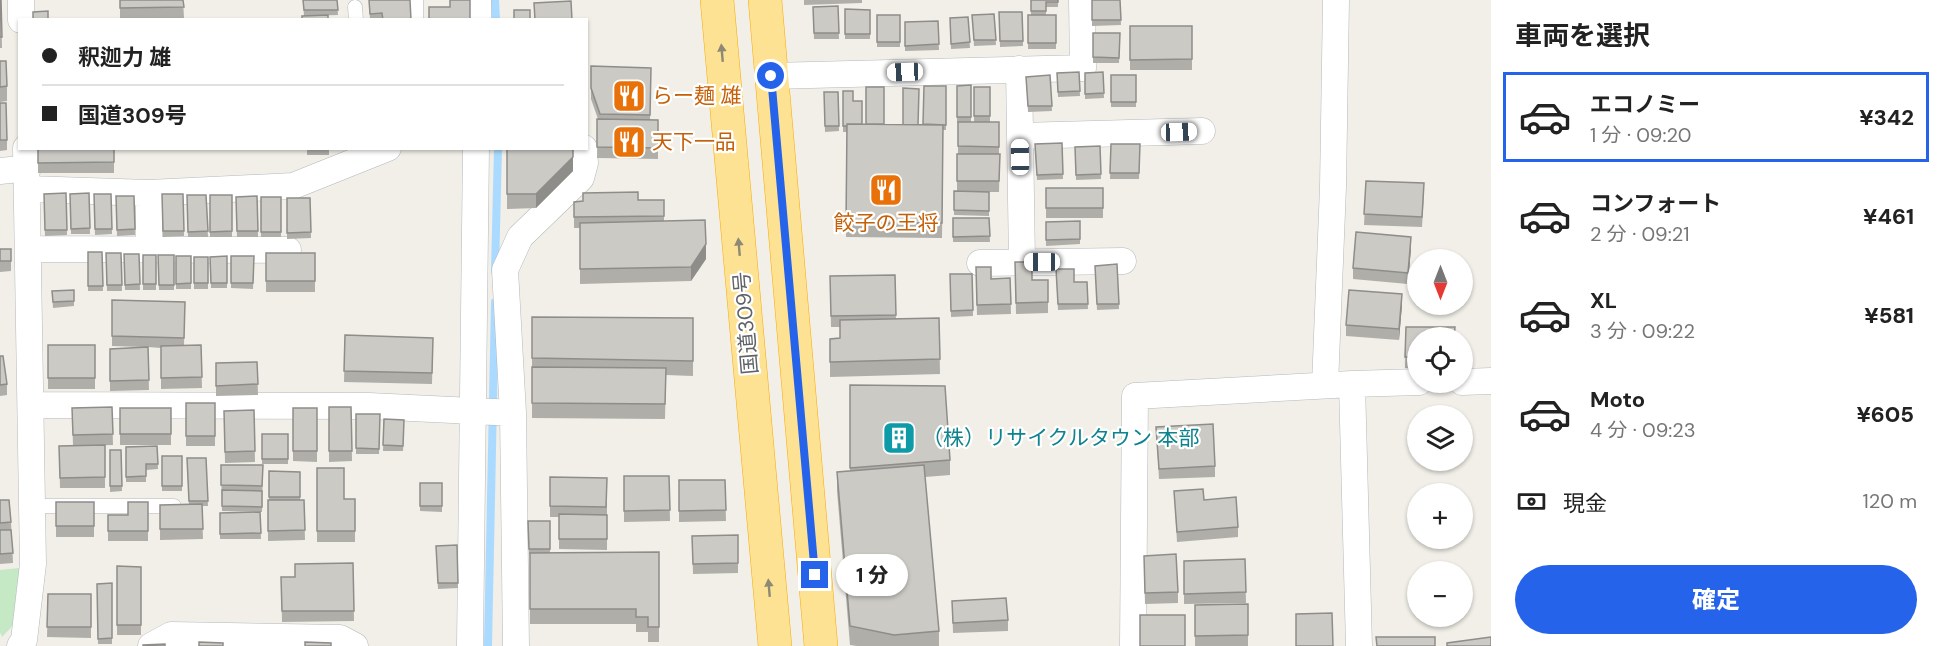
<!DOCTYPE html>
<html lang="ja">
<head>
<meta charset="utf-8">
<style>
  body { margin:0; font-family:"DM Sans","Noto Sans JP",sans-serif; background:#f2f2f2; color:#222; height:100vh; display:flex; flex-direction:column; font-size:22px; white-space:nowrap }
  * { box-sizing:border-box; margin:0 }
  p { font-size:20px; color:#767676 }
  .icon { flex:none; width:33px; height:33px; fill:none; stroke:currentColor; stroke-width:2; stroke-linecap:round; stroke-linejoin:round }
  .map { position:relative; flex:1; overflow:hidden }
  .details { display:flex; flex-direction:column; background:#fff; width:450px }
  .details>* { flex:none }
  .hud { position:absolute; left:18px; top:18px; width:570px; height:132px; border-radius:0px; box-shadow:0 2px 4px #0004; display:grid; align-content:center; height:132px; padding:0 24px; background:#fff }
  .needle { width:39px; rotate:180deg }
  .fabs { position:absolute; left:1407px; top:249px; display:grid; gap:12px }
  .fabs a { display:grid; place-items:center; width:66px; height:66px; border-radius:50%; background:#fff; box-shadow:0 2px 4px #0004; font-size:30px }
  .end { position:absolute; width:27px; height:27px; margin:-14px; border:8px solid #2563eb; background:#fff; box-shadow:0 0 0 3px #fff }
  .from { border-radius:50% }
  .bubble { position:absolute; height:42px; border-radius:21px; background:#fff; box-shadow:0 2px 4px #0004; font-size:20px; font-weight:800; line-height:42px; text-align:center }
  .car { position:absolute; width:18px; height:36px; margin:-18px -9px; border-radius:8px; box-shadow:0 0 4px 2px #0007; background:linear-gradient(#fff 24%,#345 0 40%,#fff 0 76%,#345 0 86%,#fff 0) }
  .hud b { display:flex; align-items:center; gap:21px; height:57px; font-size:22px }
  .hud b+b { border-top:2px solid #e0e0e0 }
  .hud i { width:15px; height:15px; background:#222 }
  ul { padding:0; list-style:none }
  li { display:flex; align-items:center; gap:18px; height:90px; margin:0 12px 9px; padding:0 12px; border:3px solid transparent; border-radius:0px }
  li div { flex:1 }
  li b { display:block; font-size:22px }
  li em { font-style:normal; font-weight:800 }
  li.on { border-color:#2563eb }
  li>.icon { width:54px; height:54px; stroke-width:1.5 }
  h2 { padding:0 24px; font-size:27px; line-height:72px }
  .pay { display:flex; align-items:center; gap:15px; height:66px; padding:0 24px; font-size:22px }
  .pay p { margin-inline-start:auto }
  .button { display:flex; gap:12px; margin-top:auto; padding:12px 24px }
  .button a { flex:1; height:69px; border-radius:36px; background:#2563eb; color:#fff; font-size:24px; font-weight:800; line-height:69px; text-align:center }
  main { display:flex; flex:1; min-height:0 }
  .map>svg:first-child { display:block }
  .green { fill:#c5e8c5 }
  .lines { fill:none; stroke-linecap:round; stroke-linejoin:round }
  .stream { stroke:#aadaff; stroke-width:8 }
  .lane-casing { stroke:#b5b8bc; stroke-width:15 }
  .street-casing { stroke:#b5b8bc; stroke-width:27 }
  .highway-casing { stroke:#f9ab00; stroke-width:34 }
  .lane { stroke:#fff; stroke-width:14 }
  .street { stroke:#fff; stroke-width:26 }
  .highway { stroke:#fde293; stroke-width:33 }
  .wall { fill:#afaea9 }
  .shaded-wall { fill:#8f8d8a }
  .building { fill:#cccac5; stroke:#8f8d8a; stroke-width:1.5 }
  .oneway { fill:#8e8975 }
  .route { stroke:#2563eb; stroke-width:8 }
  .labels { text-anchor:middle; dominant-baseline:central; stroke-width:4.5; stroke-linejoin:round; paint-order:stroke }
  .food-label { font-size:21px; fill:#c56008; stroke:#fff; text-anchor:start }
  .street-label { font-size:21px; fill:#5f6368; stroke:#fff }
  .culture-label { font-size:21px; fill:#0d838f; stroke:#fff; text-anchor:start }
</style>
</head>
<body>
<main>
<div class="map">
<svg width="1491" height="646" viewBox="0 0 1491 646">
  <rect width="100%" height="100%" fill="#f1efe8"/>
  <path class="green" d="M19,568L22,595L19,619L2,637L0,632V570Z"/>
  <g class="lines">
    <path class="stream" d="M495,0L496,20
      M495,271L498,148
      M488,646L495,302"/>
    <defs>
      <path id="lane" d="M416,0V20
        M355,7L356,20
        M32,506H174"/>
      <path id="street" d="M21,0V20
        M478,20V0
        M1019,69L1022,262
        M771,76L1083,68L1082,0
        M1020,136L1202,131
        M0,171L28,168
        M28,189L149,193L293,186L388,148
        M29,249L288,250
        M149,249V193
        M980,263L1123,261
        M1462,382L1491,381
        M1352,384L1359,646
        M1325,385L1333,187L1336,0
        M31,405L369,406L513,413L516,646
        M513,413L505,270L520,237L581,178L585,163L584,148
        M20,646L24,640L33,564L26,148
        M151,646L171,635L340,638L355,646
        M470,646L476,148
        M1133,646L1135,396L1352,384L1419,382"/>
      <path id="highway" d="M717,0L775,646
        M765,0L821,646"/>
    </defs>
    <use href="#lane" class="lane-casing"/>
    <use href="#street" class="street-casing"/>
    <use href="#highway" class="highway-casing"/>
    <use href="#lane" class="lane"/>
    <use href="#street" class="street"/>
    <use href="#highway" class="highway"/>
  </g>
  <path class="wall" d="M0,0H1L2,48H0Z
    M120,0H183L184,18L120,19Z
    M303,0H337L338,15L304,16Z
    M369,0L411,20H370Z
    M804,0H862V3L804,5Z
    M1031,0H1058V7H1046V15H1056V49H1028V15H1031Z
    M1092,0H1120L1121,25L1092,26Z
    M838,6L839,39H814L813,7Z
    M845,9L870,10V39H845Z
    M999,12H1022L1023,46L1000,47Z
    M994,14L996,45L974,46L972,15Z
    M877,15H900V47H877Z
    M968,17L970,48L951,49L950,18Z
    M938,21L939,50L905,51V22Z
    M1130,26H1192V70H1130Z
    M1093,33H1120L1119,63H1093Z
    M0,61L7,86V101L0,102Z
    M591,66L651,68L650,120H658V159L597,158L598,119L591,99Z
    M1079,72L1080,96L1058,97L1057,73Z
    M1103,72L1104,98L1085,99V73Z
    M1050,75L1052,111L1028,112L1026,77Z
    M1111,75H1136V107H1111Z
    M971,85V122H999V154H1000L999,192H976H989V216L954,215V191H957V154H958V123H957V86Z
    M946,86V130H943L942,238L846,237L847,132H843V91L853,101L862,124L923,125Z
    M974,87H990V122H974Z
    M824,92H838L839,131L825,132Z
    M0,103L7,140V150L0,151Z
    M1062,143L1063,179L1037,180L1035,144Z
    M1111,144H1140L1139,179H1110Z
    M1100,146L1101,179L1076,180L1075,147Z
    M114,148V173H38V149Z
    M307,148H329V155H307Z
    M507,148L573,171L536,208L507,209Z
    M1366,181L1424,194L1422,227L1364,225Z
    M1046,188H1103V218H1046Z
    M66,193L67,235L45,236L44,194Z
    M89,193L90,234H71L70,194Z
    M94,194H111L112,234L95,235Z
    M162,194H183L184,236L163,237Z
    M187,195H206L208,237H188Z
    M210,195H232V237H210Z
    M116,196H134L135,235L117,236Z
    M257,196L258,237H237L236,197Z
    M261,197H281V237H261Z
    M287,198H310L311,238L287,239Z
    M664,200V221L706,259L691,281L580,284V228H574V202Z
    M953,218H989L990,242H953Z
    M1080,221V244L1046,246V222Z
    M1411,248L1408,284L1353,279V268Z
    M0,249H11V271L0,272Z
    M88,252H102L103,291H88Z
    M106,253H121L122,291H107Z
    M266,253H315V292H266Z
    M124,254H139L140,290H125Z
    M143,255H156V290H143Z
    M158,255H174V290H159Z
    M176,256H191V289H176Z
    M227,256V288H211L210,257Z
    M231,256H254L253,289L231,288Z
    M194,257H208V289H194Z
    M1015,262L1032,280H1048V313L1016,314Z
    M1117,264L1119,309L1097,310L1095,266Z
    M1056,269L1074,282H1087L1088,309L1058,310Z
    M950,274H972L973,316L951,317Z
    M895,275L896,319L939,318L940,374L830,377V339L840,338V327H831L830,276Z
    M976,278L991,279L1010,278L1011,314L977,315Z
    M74,290V306L53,308L52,291Z
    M112,300L185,302L184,346L201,345L202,388L161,389V348L148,347L149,390L110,391V349L142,347L112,346Z
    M1402,305L1399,340L1346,336V325Z
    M532,317L693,318V376L666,375L665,419L532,418Z
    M1406,327L1418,338V368H1405Z
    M345,335L433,338L432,384L344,382Z
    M48,345H95V389H48Z
    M0,356L7,384V395L0,396Z
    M257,362L258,395L216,396V363Z
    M850,385L950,460V475L925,477L939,631V646H857L850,645L837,491V472L850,471Z
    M186,403H215V446H186Z
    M112,407L113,445L73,446L72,408Z
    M329,407H351L352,461L329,462Z
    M120,408H171V445H120Z
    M293,408H317V462L293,461Z
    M254,410L255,462L225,463L224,411Z
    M356,414H380L379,454H356Z
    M384,419L404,420L403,451H383Z
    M1156,427L1215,466V477L1159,479Z
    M262,434H288V464H262Z
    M105,445V488H60L59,446Z
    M157,446L158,469L146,470V482H126V447Z
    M110,450H121L122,491L110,492Z
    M162,456H182V491H162Z
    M187,458H206L208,506H202L203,539L160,540V505H189Z
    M221,465H263L262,512L222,511Z
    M317,468L344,499H355V542H317Z
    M269,471L300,472V500H304L305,540L268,541V500H269Z
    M624,476H669L670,521L624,522Z
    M550,477L607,478V550L559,549V517H550Z
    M679,480H725L726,521L679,522Z
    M420,483H442V512L420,511Z
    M1174,491L1204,500L1238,527V537L1177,542Z
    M0,500L11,522L13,563L0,564Z
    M56,502H94V537H56Z
    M148,502V541H108V515H128Z
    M260,512L261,539H220V513Z
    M528,521H550V553L659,552V642H648V632H636V624H530V554H529Z
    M738,535V573L693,574L692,536Z
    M457,545L458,588L438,589L436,546Z
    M1245,559L1246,603L1184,604V561Z
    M353,563L354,621L282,622L281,577H295Z
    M117,566L141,567V635H117Z
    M1144,566L1178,592V603L1145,604Z
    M112,583V644H98L97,584Z
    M48,594H91V638L47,637Z
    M952,601L1008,620V631L953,633Z
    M1248,604V646H1195V605Z"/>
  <path class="shaded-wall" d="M573,157V171L536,208V194Z
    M1411,237V248L1408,284V273Z
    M706,244V259L691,281V267Z
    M1402,294V305L1399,340V329Z"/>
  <path class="building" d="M0,0H1L2,37H0Z
    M120,0H183L184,7L120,8Z
    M303,0H337L338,10H304Z
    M369,0H410L411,20H383L382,13L370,14Z
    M450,0H470V20H429V7H450Z
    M1031,0H1058V2H1046V11H1031Z
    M1092,0H1120L1121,20H1092Z
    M571,1L572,20H535L534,3Z
    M838,6L839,33H814L813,7Z
    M845,9L870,10V34H845Z
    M514,10H530V20H514Z
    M48,11V20H33V12Z
    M999,12H1022L1023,41H1000Z
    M994,14L996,40H974L972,15Z
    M328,15V20H302V16Z
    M877,15H900V42H877Z
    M1028,15H1056V43H1028Z
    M968,17L970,42L951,44L950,18Z
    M938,21L939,44L905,46V22Z
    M1130,26H1192V59L1130,60Z
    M1093,33H1120L1119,58L1093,57Z
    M0,61H6L7,86L0,87Z
    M591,66L651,68L650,115L600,114L591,88Z
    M1079,72L1080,91L1058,92L1057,73Z
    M1103,72L1104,93L1085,94V73Z
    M1050,75L1052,106H1028L1026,77Z
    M1111,75H1136V102H1111Z
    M971,85V117H957V86Z
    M924,86H946V125L923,124Z
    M866,87H884V124H866Z
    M974,87H990V116H974Z
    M903,88L919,89L918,125H903Z
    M843,91H853V101H862V124H847V126H843Z
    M824,92H838L839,126H825Z
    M0,103H6L7,140H0Z
    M597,119L658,120V148L597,147Z
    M958,122H999V147L958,146Z
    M847,124L943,125L942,223H846Z
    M1062,143L1063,174L1037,175L1035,144Z
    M1111,144H1140L1139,173H1110Z
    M1100,146L1101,174L1076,175L1075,147Z
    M38,148H114V162L38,163Z
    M507,148H573V157L536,194H507Z
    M957,154H1000L999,181H957Z
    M1366,181L1424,183L1422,217L1364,214Z
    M1046,188H1103V208H1046Z
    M954,191L989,192V211L954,210Z
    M638,192V200H664V216L574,217V202L583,201V193Z
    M66,193L67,230H45L44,194Z
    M89,193L90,228L71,229L70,194Z
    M94,194H111L112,229H95Z
    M162,194H183L184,231H163Z
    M187,195H206L208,231L188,232Z
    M210,195H232V231L210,232Z
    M116,196H134L135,229L117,230Z
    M257,196L258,231H237L236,197Z
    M261,197H281V232H261Z
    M287,198H310L311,232L287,233Z
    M953,218H989L990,236L953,237Z
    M705,220L706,244L691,267L580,269V223Z
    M1080,221V239L1046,240V222Z
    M1356,232L1411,237L1408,273L1353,268Z
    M0,249H11V261H0Z
    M88,252H102L103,286H88Z
    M106,253H121L122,285H107Z
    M266,253H315V281H266Z
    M124,254H139L140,284L125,285Z
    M143,255H156V284H143Z
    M158,255H174V285H159Z
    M176,256H191V283L176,284Z
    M227,256V283H211L210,257Z
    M231,256H254L253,283H231Z
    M194,257H208V283H194Z
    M1015,262H1032V280H1048V302L1016,303Z
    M1117,264L1119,304H1097L1095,266Z
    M976,267H991V279L1010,278L1011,304L977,305Z
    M1056,269H1074V282H1087L1088,304H1058Z
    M950,274H972L973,310L951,311Z
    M895,275L896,315L831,316L830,276Z
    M74,290V301L53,302L52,291Z
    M1349,290L1402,294L1399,329L1346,325Z
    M112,300L185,302L184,338L112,336Z
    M532,317L693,318V361L532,358Z
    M939,318L940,359L830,362V339L840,338V320Z
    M1406,327H1455L1454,338H1418V357H1405Z
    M345,335L433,338L432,373L344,371Z
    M48,345H95V378H48Z
    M201,345L202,377L161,378V346Z
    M148,347L149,380L110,381V349Z
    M0,356H3L7,384L0,385Z
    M257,362L258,384L216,386V363Z
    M532,367L666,368L665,404L532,403Z
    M850,385L945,386L950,460L850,468Z
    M186,403H215V436H186Z
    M112,407L113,434L73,435L72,408Z
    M329,407H351L352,451H329Z
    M120,408H171V434H120Z
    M293,408H317V451H293Z
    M254,410L255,451L225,452L224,411Z
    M356,414H380L379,449L356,448Z
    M384,419L404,420L403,446L383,445Z
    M1213,424L1215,466L1159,469L1156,427Z
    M262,434H288V459H262Z
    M105,445V477L60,478L59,446Z
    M157,446L158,464H146V476L126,477V447Z
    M110,450H121L122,486H110Z
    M162,456H182V486H162Z
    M187,458H206L208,501H189Z
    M221,465H263L262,486L221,485Z
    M924,465L939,631L894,635L850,626L837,472Z
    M317,468H344V499H355V531H317Z
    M269,471L300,472V497H269Z
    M624,476H669L670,510L624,511Z
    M550,477L607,478L606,507L550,506Z
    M679,480H725L726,510L679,511Z
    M420,483H442V506H420Z
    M1203,489L1204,500L1236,497L1238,527L1177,532L1174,491Z
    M222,490L262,491V507L222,506Z
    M0,500H9L11,522L0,523Z
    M268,500H304L305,530L268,531Z
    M56,502H94V526H56Z
    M128,502H148V531H108V515H128Z
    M202,504L203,529H160V505Z
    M260,512L261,533L220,534V513Z
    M559,514L607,515V539H559Z
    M528,521H550V549H529Z
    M0,530H11L13,553L0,554Z
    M738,535V563L693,564L692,536Z
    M457,545L458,583H438L436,546Z
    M659,552V627H648V617H636V609H530V553Z
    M1176,554L1178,592L1145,593L1144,556Z
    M1245,559L1246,592L1184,594V561Z
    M353,563L354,611H282L281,577H295V564Z
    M117,566L141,567V625H117Z
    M112,583V638L98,639L97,584Z
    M48,594H91V627H47Z
    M1006,598L1008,620L953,623L952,601Z
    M1248,604V635L1195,636V605Z
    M1332,613L1333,646H1296V614Z
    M1140,615H1185V646H1140Z
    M1376,637H1435V646H1377Z
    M1491,637V646H1447V643Z
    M199,642L223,643V646H199Z
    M305,642L331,643V646H305Z
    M165,644V646H143V645Z"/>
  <defs><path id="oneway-solid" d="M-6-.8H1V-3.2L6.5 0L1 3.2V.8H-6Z" transform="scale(1.5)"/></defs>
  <g class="oneway">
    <use href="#oneway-solid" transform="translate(722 53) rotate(-95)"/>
    <use href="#oneway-solid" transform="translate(739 247) rotate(-95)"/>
    <use href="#oneway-solid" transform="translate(769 588) rotate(-95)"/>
  </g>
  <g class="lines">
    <path class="route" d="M771,76L815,575"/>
  </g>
  <defs>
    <symbol id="restaurant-square" viewBox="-11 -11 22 22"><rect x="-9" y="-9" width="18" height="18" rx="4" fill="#e8710a" stroke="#fff"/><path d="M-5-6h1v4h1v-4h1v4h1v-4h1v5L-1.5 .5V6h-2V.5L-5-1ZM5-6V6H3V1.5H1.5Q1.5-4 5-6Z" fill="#fff"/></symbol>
    <symbol id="building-square" viewBox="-11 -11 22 22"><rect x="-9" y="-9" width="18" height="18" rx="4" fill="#0f9aa8" stroke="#fff"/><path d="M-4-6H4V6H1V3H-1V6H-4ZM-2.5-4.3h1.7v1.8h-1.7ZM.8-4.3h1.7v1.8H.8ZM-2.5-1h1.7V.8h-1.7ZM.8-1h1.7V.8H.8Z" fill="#fff"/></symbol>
  </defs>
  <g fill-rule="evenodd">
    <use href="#restaurant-square" x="610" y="77" width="38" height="38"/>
    <use href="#restaurant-square" x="610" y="123" width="38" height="38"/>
    <use href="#restaurant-square" x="867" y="171" width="38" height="38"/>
    <use href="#building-square" x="880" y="419" width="38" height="38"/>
  </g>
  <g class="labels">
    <g class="food-label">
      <text x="652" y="96">らー麺 雄</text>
      <text x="652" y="142">天下一品</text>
      <text x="886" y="223" text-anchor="middle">餃子の王将</text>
    </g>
    <g class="street-label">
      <text transform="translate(746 323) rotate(-95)">国道309号</text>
    </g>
    <g class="culture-label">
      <text x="922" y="438">（株）リサイクルタウン 本部</text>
    </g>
  </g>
</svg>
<div class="fabs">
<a><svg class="needle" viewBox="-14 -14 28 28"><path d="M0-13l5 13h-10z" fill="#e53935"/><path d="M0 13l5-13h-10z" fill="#767676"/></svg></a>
<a><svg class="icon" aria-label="locate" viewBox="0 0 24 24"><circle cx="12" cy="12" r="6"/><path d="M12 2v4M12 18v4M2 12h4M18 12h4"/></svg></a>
<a><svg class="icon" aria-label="layers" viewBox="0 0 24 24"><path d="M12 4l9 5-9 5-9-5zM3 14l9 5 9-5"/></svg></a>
<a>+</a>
<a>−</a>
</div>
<i class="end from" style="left:771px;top:76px"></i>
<i class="end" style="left:815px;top:575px"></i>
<div class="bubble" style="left:836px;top:554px;width:72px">1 分</div>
<i class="car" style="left:905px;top:72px;rotate:268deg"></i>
<i class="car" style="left:1179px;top:132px;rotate:88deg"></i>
<i class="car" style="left:1020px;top:157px;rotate:359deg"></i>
<i class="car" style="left:1042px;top:262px;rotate:270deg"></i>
<div class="hud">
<b><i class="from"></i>釈迦力 雄</b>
<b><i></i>国道309号</b>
</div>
</div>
<section class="details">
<h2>車両を選択</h2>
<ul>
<li class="on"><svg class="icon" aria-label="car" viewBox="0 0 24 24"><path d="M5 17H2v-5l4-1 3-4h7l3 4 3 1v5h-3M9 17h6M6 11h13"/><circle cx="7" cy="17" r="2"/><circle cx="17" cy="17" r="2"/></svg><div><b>エコノミー</b><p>1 分 · 09:20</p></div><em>¥342</em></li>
<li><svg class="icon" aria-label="car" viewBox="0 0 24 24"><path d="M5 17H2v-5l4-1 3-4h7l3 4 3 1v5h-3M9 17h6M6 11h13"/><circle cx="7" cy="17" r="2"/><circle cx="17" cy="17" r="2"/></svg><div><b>コンフォート</b><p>2 分 · 09:21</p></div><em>¥461</em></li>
<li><svg class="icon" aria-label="car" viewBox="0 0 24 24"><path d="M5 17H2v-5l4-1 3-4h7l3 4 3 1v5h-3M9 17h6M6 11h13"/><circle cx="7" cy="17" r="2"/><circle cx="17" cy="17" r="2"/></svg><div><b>XL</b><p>3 分 · 09:22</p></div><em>¥581</em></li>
<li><svg class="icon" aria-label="car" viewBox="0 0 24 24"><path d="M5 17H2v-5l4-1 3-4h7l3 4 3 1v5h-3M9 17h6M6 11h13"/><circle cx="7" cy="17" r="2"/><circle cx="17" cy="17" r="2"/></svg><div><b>Moto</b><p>4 分 · 09:23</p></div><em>¥605</em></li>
</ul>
<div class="pay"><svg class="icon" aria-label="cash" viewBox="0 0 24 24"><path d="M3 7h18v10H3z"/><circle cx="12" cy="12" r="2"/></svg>現金<p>120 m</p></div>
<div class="button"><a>確定</a></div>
</section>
</main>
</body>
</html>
